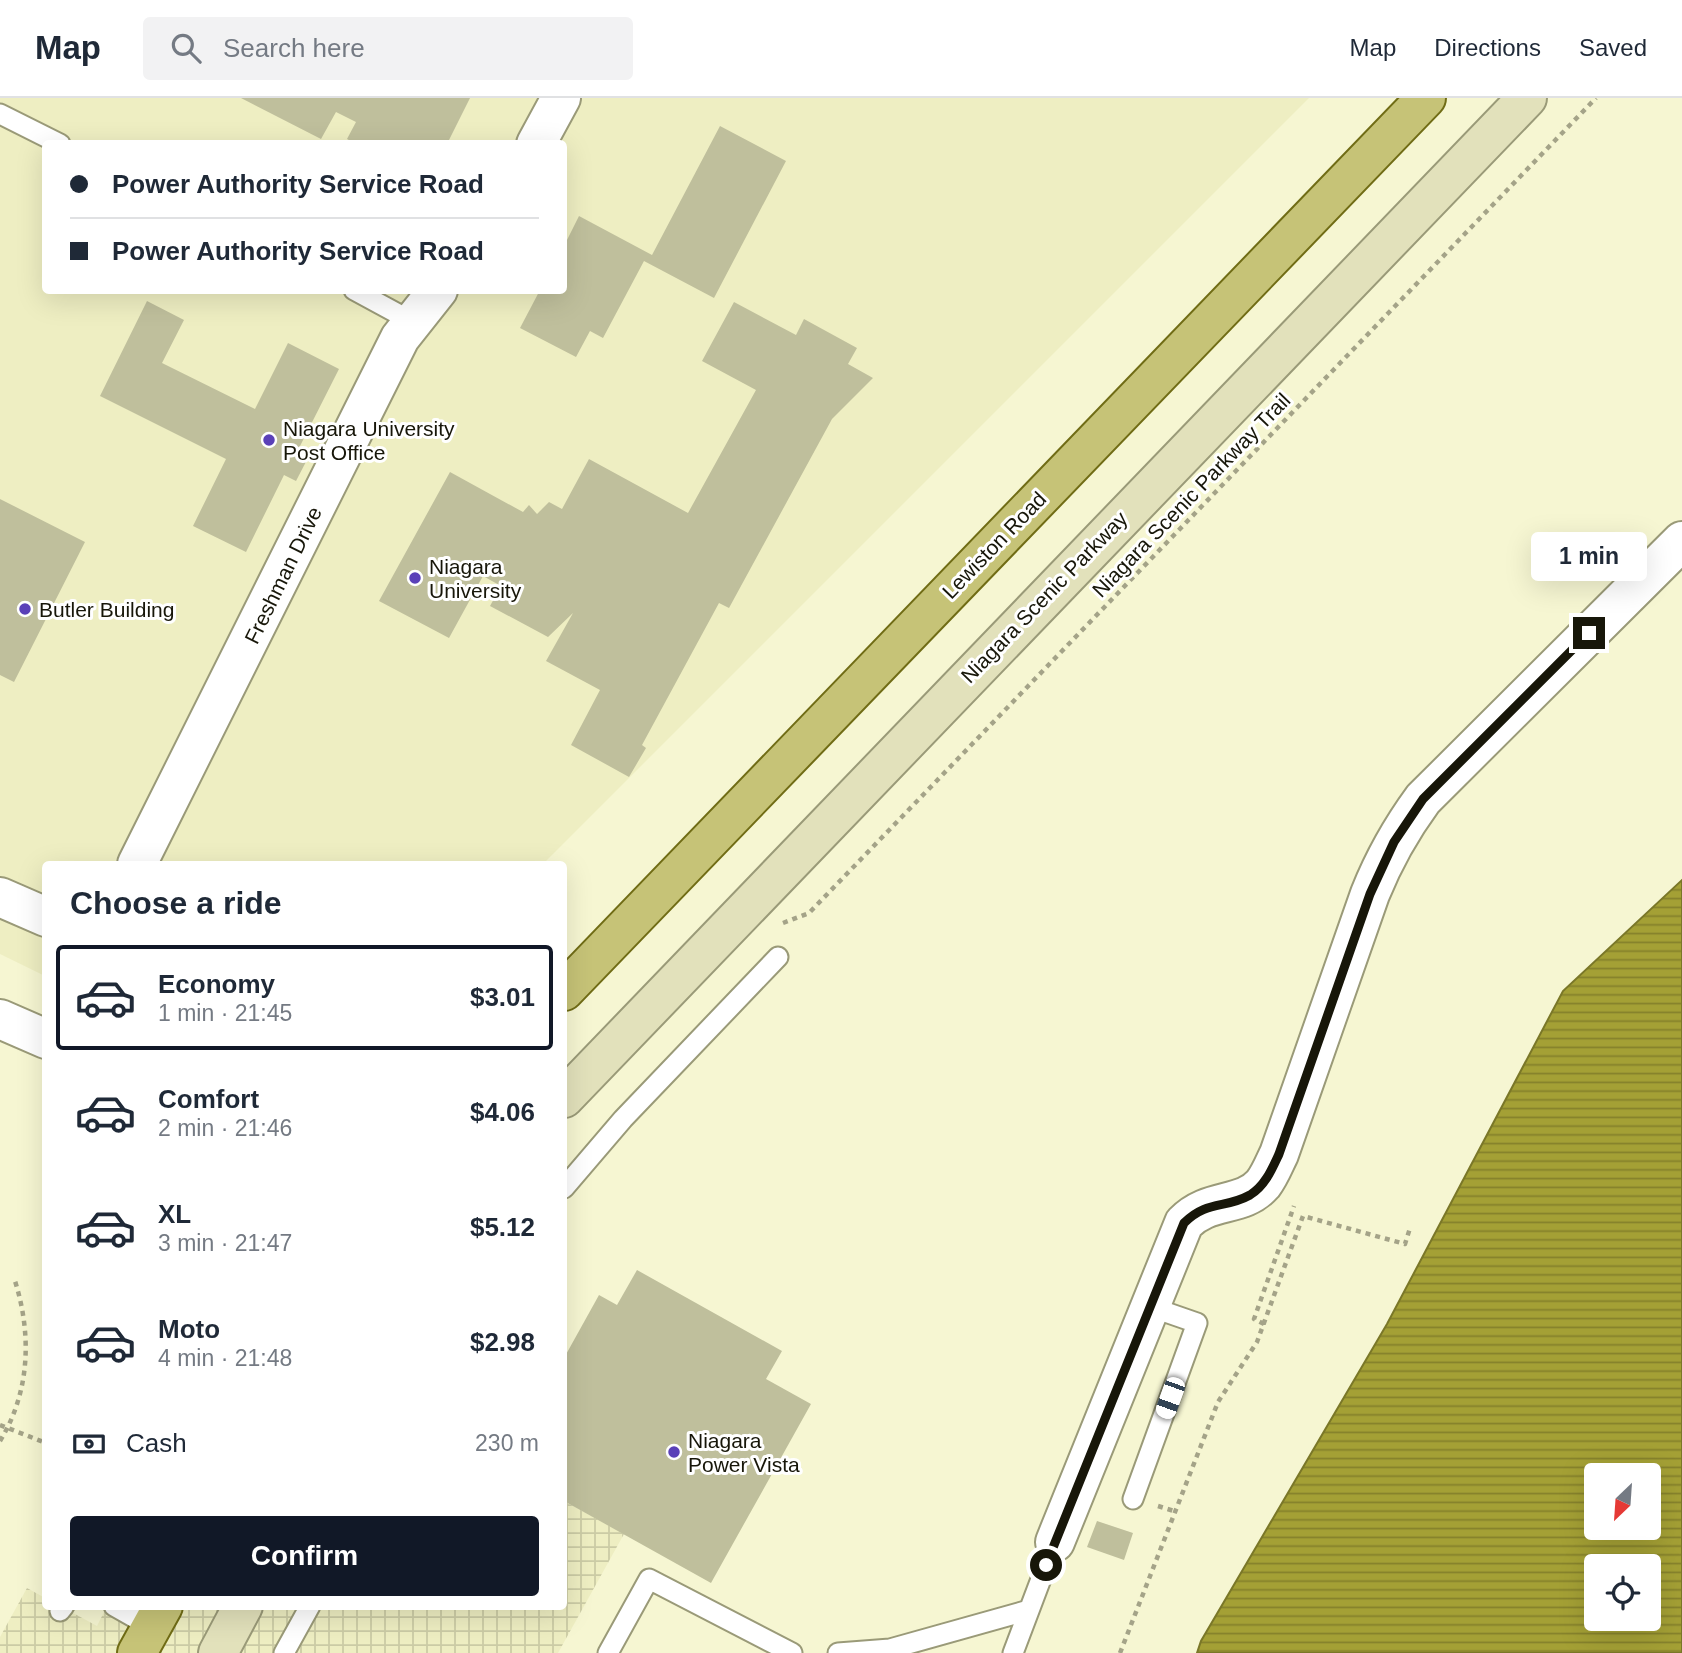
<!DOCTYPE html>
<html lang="en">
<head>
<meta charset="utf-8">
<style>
  body { margin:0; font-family:Helvetica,sans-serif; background:#f2f2f3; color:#1f2937; height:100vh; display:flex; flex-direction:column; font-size:26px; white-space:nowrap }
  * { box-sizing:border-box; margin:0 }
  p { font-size:23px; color:#747a83 }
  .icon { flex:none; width:38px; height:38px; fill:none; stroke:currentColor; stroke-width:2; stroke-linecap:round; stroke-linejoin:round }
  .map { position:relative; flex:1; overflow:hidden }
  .drawer { position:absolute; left:42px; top:763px; width:525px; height:749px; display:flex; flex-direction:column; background:#fff; border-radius:7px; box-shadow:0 7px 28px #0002 }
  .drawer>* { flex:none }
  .guide { position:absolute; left:42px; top:42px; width:525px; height:154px; border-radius:7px; box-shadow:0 7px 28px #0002; display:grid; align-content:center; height:154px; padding:0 28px; background:#fff }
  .needle { width:46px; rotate:205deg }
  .tools { position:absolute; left:1584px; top:1365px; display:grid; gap:14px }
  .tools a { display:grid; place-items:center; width:77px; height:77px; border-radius:7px; background:#fff; box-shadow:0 7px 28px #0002; font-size:35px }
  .end { position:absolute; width:32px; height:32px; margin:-16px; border:9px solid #171609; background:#fff; box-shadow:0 0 0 4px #fff }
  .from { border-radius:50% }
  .bubble { position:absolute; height:49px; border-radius:7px; background:#fff; box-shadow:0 7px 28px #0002; font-size:23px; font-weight:700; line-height:49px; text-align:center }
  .car { position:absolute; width:21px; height:42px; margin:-21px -10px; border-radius:9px; box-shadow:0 0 5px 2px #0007; background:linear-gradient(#fff 24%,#345 0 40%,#fff 0 76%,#345 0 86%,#fff 0) }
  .guide b { display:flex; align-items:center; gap:24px; height:66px; font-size:26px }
  .guide b+b { border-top:2px solid #e0e1e3 }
  .guide i { width:18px; height:18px; background:#1f2937 }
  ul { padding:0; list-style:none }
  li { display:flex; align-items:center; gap:21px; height:105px; margin:0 14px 10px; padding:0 14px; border:4px solid transparent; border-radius:7px }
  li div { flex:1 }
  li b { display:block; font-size:26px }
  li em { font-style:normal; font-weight:700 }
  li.selected { border-color:#111827 }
  li>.icon { width:63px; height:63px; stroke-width:1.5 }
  h2 { padding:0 28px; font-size:32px; line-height:84px }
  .pay { display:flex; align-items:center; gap:18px; height:77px; padding:0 28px; font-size:26px }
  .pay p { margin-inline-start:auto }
  .action { display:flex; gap:14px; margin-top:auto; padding:14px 28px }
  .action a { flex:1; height:80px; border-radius:7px; background:#111827; color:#fff; font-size:28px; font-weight:700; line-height:80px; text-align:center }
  header { display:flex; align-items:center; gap:42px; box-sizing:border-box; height:98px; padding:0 35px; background:#fff; border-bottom:2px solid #e0e1e3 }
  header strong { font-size:33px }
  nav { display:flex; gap:38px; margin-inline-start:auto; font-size:24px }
  .search { width:490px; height:63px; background:#f2f2f3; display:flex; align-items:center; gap:18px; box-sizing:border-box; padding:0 24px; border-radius:7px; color:#747a83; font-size:26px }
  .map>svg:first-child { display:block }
  .built { fill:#eeeec2; fill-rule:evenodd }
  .industrial { fill:url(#industrial-grid) }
  .water { fill:url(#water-rules); stroke:#7a7728; stroke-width:2; fill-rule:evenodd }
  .building { fill:#bfbf9c }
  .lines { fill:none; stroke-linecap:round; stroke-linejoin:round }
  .service-casing { stroke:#9a9a78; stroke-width:23 }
  .minor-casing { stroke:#9a9a78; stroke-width:42 }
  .secondary-casing { stroke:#9a9a78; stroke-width:42 }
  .primary-casing { stroke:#706c15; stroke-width:42 }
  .path { stroke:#a4a388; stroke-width:4.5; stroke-dasharray:5 5; stroke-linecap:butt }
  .service { stroke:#fff; stroke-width:19 }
  .minor { stroke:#fff; stroke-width:38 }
  .secondary { stroke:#e2e1bb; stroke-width:38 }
  .primary { stroke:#c6c377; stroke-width:38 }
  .route { stroke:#171609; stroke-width:9 }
  .poi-dot { fill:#5a40b8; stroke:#fff; stroke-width:2.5 }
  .labels { text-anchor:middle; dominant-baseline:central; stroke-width:6; stroke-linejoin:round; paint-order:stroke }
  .poi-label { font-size:21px; fill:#171609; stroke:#fff; text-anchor:start }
  .street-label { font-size:21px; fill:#171609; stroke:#fff }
</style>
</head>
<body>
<header>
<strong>Map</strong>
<div class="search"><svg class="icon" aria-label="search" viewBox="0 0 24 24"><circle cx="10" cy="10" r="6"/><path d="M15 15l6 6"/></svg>Search here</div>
<nav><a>Map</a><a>Directions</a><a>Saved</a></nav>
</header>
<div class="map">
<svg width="1682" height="1555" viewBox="0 0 1682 1555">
  <defs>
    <pattern id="industrial-grid" width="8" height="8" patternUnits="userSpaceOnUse" patternTransform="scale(1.75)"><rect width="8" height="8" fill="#eeeec2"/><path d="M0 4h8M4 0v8" fill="none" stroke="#cbcba5"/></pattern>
    <pattern id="water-rules" width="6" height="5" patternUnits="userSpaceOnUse" patternTransform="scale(1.75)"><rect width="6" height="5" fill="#a4a035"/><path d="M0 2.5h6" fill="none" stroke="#85812b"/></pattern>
  </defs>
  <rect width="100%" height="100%" fill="#f6f6d2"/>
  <path class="built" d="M0,0H1309L543,766H46L45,878L0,856ZM46,46H564V192H46Z"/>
  <path class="industrial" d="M564,1403L624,1436L558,1555H0V1539L27,1490L45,1500L46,1508L62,1509L97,1528L107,1508H564Z"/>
  <path class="water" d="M1682,782V1555H1197L1201,1543L1387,1226L1563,893ZM1596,1377H1648V1430H1596ZM1596,1468H1648V1521H1596Z"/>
  <path class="building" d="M241,0H470L447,46H356L347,41L356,24L336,14L321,41Z
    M720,28L786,63L714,200L644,163L603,240L590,233L576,259L520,230L540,192H564V148L579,118L652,157Z
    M147,203L184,222L162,265L255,311L288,245L339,271L299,350L310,356L296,383L284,377L246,454L193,428L226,361L100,298Z
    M734,204L796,237L804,221L857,250L848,266L873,280L832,321L729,510L719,505L642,647L646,650L629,679L571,647L600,592L546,563L573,515L548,539L490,508L501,488L483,478L449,540L379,503L450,374L523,414L529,407L537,416L549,404L562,411L589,361L688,415L756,292L702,263Z
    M0,401L85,444L14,584L0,577Z
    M637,1172L782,1253L766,1281L811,1306L711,1485L564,1403V1260L599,1197L617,1207Z
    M1097,1423L1133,1435L1124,1462L1087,1449Z"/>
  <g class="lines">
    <defs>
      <path id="service" d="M0,16L60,46
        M354,192L413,224
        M564,1090L623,1021L778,859
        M1133,1401L1197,1225L1148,1208
        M114,1508L151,1529
        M60,1513L64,1508
        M284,1555L310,1508
        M608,1555L649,1481L792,1555
        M838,1555L890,1551L1029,1512
        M1013,1555L1055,1444"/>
      <path id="minor" d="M536,46L561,0
        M137,766L400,240L438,192
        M0,799L46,819
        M0,921L46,941
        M1055,1444L1184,1125C1209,1099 1242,1110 1263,1086C1270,1077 1274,1066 1279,1056L1370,796C1384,761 1401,731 1423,701L1682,443"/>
      <path id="secondary" d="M564,1000L1527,0
        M218,1555L243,1508"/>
      <path id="primary" d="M564,893L1426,0
        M137,1555L163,1508"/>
    </defs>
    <use href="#service" class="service-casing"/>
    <use href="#minor" class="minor-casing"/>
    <use href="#secondary" class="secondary-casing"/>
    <use href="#primary" class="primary-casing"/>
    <path class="path" d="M783,825L809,815L1596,0
      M1264,1226L1254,1221L1294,1108
      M0,1327L46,1345
      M0,1343C30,1294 32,1237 15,1183
      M1158,1408L1177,1414
      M1120,1555L1218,1304L1257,1244L1303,1118L1405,1146L1410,1130"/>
    <use href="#service" class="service"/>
    <use href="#minor" class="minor"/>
    <use href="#secondary" class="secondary"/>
    <use href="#primary" class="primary"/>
  </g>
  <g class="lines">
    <path class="route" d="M1046,1467L1184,1125C1207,1102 1225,1111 1250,1097C1265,1088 1272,1071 1279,1056L1370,796L1394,744L1423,701L1589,535"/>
  </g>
  <g class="poi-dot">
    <circle cx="269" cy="342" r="7"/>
    <circle cx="415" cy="480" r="7"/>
    <circle cx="25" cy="511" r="7"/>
    <circle cx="674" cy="1354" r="7"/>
  </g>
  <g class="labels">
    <g class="poi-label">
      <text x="283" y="330">Niagara University<tspan x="283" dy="24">Post Office</tspan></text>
      <text x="429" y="468">Niagara<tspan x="429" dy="24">University</tspan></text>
      <text x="39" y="511">Butler Building</text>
      <text x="688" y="1342">Niagara<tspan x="688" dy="24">Power Vista</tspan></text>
    </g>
    <g class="street-label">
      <text transform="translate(1191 397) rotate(-46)">Niagara Scenic Parkway Trail</text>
      <text transform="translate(994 447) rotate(-46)">Lewiston Road</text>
      <text transform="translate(283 477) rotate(-64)">Freshman Drive</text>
      <text transform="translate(1044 499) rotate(-46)">Niagara Scenic Parkway</text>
    </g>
  </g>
</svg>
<div class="tools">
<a><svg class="needle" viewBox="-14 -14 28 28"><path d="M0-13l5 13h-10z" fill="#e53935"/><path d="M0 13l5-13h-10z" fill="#747a83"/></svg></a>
<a><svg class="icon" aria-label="locate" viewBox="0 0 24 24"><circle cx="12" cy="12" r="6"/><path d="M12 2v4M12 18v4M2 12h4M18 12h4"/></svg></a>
</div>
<i class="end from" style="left:1046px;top:1467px"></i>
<i class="end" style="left:1589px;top:535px"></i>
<div class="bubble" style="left:1531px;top:434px;width:116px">1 min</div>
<i class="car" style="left:1170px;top:1300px;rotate:200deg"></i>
<div class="guide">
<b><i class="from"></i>Power Authority Service Road</b>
<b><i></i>Power Authority Service Road</b>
</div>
<section class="drawer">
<h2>Choose a ride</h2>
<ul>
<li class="selected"><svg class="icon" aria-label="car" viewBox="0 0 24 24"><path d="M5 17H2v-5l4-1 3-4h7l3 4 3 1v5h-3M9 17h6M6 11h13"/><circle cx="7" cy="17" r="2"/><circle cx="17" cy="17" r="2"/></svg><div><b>Economy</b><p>1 min · 21:45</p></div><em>$3.01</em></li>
<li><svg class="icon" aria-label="car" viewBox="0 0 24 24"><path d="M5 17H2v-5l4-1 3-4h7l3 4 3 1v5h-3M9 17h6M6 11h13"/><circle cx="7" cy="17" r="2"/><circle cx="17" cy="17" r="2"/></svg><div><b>Comfort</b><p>2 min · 21:46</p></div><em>$4.06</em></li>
<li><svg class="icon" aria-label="car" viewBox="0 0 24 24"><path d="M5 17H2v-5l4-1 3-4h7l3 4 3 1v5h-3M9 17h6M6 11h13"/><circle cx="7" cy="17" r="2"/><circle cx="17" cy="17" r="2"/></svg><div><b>XL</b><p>3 min · 21:47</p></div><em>$5.12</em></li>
<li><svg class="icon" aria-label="car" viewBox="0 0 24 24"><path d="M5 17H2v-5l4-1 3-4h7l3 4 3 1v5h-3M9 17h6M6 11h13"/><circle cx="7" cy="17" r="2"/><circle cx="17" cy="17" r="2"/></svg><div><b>Moto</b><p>4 min · 21:48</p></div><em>$2.98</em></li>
</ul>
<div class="pay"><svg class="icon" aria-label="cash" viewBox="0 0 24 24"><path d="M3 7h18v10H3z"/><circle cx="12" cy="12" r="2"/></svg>Cash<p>230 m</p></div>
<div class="action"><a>Confirm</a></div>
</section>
</div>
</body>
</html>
